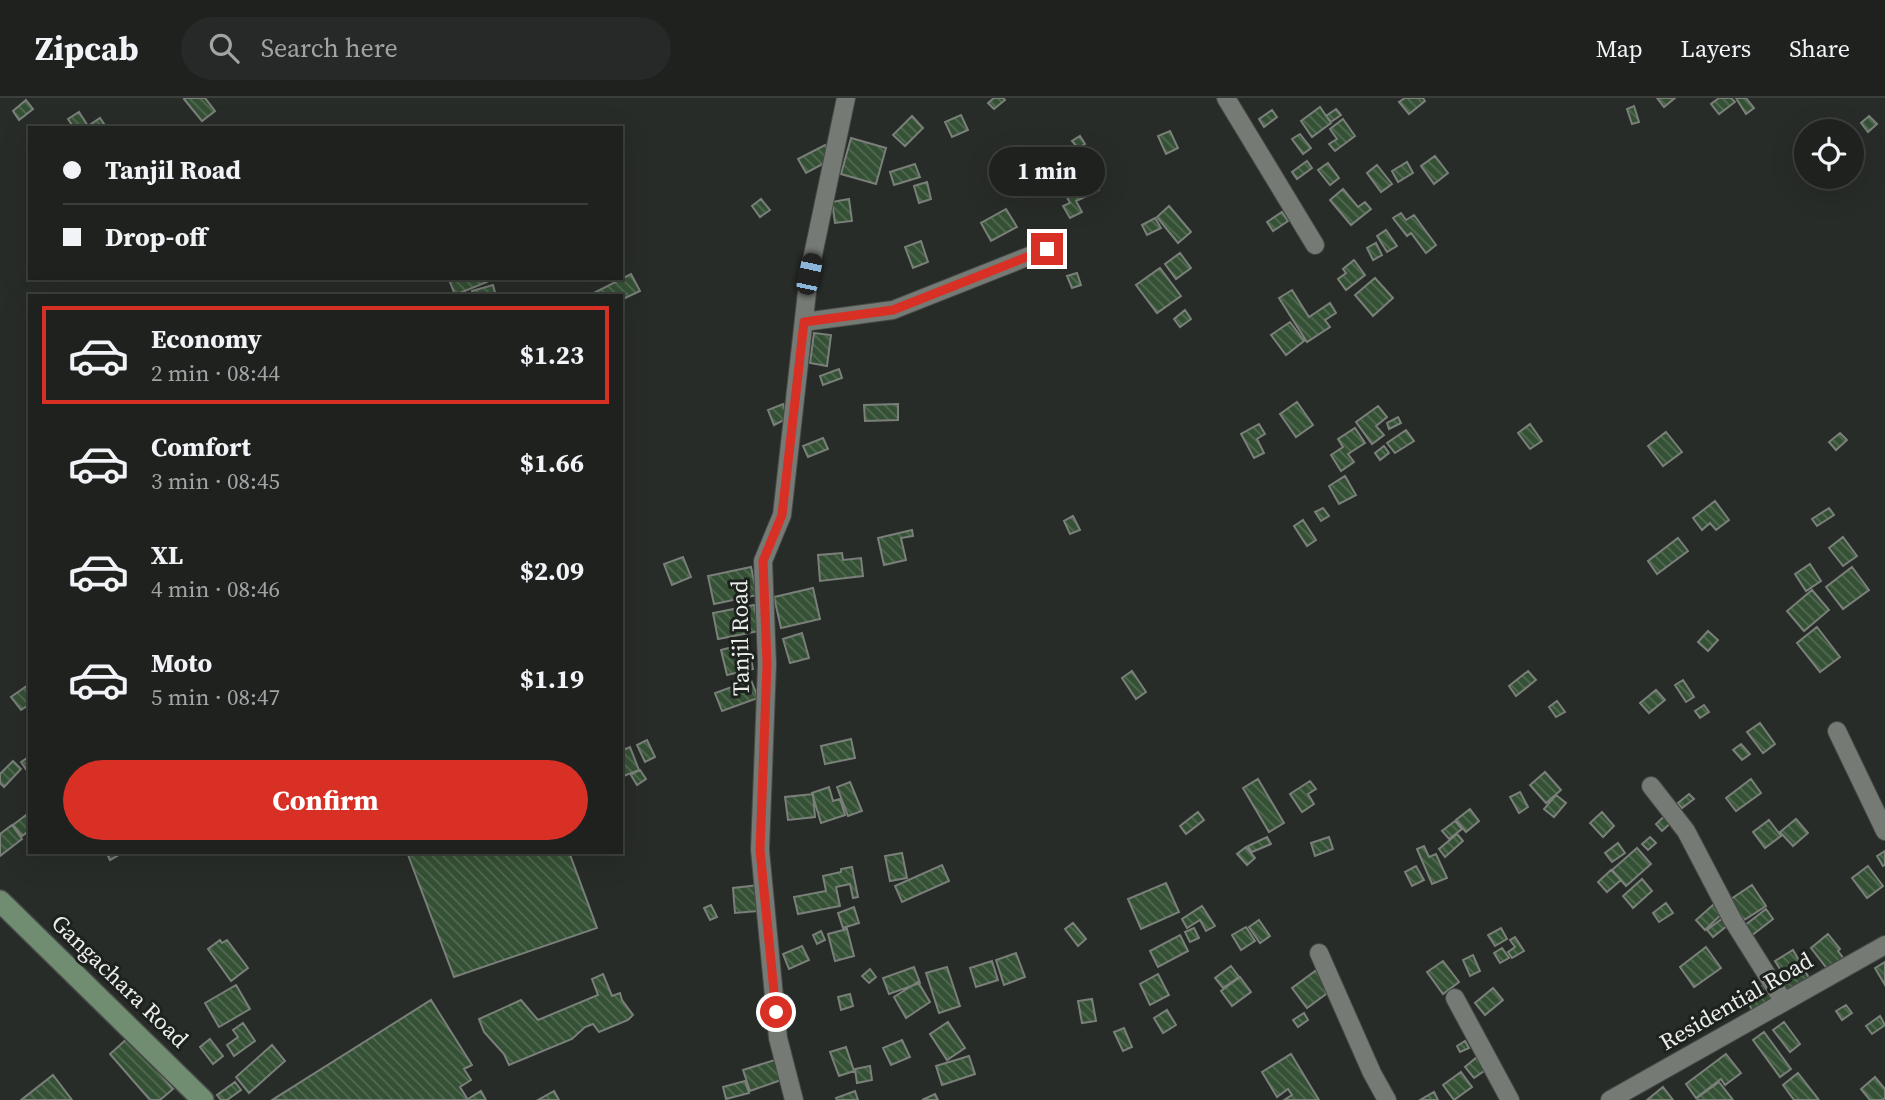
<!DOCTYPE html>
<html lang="en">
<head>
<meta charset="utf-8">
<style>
  body { margin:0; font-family:"Source Serif 4",serif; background:#262927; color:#f1f3f6; height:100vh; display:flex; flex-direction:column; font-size:26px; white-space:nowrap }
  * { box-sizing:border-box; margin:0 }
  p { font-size:23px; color:#a1a3a4 }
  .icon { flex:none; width:38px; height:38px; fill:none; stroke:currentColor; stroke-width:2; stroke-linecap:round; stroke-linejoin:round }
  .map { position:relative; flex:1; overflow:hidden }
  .side { position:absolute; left:28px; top:196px; width:595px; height:560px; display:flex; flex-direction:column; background:#1e211e; border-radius:0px; box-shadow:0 7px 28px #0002,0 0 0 2px #3c3e3c }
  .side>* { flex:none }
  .guide { position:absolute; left:28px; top:28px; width:595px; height:154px; border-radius:0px; box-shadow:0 7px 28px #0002,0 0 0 2px #3c3e3c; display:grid; align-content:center; height:154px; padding:0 35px; background:#1e211e }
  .fabs { position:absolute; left:1794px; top:21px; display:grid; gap:14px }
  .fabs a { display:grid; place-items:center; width:70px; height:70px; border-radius:50%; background:#1e211e; box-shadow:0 7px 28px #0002,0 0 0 2px #3c3e3c; font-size:35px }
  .end { position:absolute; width:32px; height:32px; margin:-16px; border:9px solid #d93025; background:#fff; box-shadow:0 0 0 4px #fff }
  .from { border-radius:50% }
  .bubble { position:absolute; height:49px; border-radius:24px; background:#1e211e; box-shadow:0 7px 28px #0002,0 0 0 2px #3c3e3c; font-size:23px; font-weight:700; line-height:49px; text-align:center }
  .car { position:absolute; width:21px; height:42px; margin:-21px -10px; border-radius:9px; box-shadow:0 0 5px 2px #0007; background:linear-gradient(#222 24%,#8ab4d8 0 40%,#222 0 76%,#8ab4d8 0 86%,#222 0) }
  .guide b { display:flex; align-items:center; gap:24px; height:66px; font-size:26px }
  .guide b+b { border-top:2px solid #3c3e3c }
  .guide i { width:18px; height:18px; background:#f1f3f6 }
  ul { padding:12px 0 0; list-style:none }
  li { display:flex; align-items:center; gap:21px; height:98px; margin:0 14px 10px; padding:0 21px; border:4px solid transparent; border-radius:0px }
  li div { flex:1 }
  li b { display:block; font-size:26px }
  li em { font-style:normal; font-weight:700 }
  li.current { border-color:#d93025 }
  li>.icon { width:63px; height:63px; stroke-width:1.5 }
  .cta { display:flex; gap:14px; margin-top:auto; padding:14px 35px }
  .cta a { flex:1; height:80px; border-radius:42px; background:#d93025; color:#fff; font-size:28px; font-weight:700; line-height:80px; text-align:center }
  header { display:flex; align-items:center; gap:42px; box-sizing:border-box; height:98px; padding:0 35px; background:#1e211e; border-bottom:2px solid #3c3e3c }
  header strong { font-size:33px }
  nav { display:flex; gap:38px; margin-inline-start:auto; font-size:24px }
  .search { width:490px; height:63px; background:#262927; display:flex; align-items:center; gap:18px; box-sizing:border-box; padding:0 24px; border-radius:38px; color:#a1a3a4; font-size:26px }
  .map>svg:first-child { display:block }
  .building { fill:url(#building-back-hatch); stroke:#7a7f7a; stroke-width:2 }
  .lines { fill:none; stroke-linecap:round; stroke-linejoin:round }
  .street-casing { stroke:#454845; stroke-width:20 }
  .secondary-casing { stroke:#454845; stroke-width:24 }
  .street { stroke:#757a75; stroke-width:18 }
  .secondary { stroke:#708c71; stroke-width:21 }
  .route { stroke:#d93025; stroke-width:9 }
  .labels { text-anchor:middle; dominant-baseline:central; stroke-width:6; stroke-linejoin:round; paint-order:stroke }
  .street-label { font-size:23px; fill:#ebeeeb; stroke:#1e221e }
</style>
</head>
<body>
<header>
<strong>Zipcab</strong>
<div class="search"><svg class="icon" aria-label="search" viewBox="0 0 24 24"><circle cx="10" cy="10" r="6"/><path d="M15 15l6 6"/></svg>Search here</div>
<nav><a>Map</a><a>Layers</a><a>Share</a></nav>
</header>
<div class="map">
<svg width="1885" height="1002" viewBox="0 0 1885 1002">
  <defs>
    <pattern id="building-back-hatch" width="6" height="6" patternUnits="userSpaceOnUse" patternTransform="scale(1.75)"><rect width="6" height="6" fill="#355135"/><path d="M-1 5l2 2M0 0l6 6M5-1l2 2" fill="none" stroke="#526a52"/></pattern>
  </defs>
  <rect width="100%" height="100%" fill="#282c28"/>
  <path class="building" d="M186,0H205L215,13L202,23L184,1Z
    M994,0H1003L1005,2L994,11L988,5Z
    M1405,0H1423L1425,3L1409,16L1399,4Z
    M1657,0H1675L1664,9Z
    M1719,0H1731L1735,4L1719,16L1711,6Z
    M1736,0H1746L1754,10L1746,16Z
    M26,2L33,11L19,22L13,13Z
    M1634,8L1639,24L1632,26L1627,11Z
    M1320,9L1331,25L1312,39L1301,23Z
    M1336,11L1341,17L1331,24L1326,18Z
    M1272,12L1277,19L1264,29L1259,21Z
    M79,14L88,28L100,20L106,29L74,30L68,21Z
    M961,17L968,32L952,39L945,24Z
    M912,18L923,30L905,48L893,37Z
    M1869,18L1877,26L1868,34L1861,25Z
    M1343,21L1355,38L1335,53L1329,46L1337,41L1330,31Z
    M1170,33L1178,50L1166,56L1158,38Z
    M1300,36L1311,50L1303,56L1292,41Z
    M1080,38L1085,46L1078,50L1072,43Z
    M851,40L886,50L876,86L841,76Z
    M825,47L832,61L806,75L798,61Z
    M1435,58L1448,75L1434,86L1421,68Z
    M1307,63L1312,70L1297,81L1292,74Z
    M1407,64L1413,75L1398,84L1392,73Z
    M1328,65L1339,80L1330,87L1318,72Z
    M915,66L920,79L894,87L890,74Z
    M1377,67L1392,86L1381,94L1367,75Z
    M1079,76L1089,97L1076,103L1082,114L1070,120L1063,108L1070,105L1060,86Z
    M1093,78L1099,92L1091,96L1085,82Z
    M927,84L931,101L919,105L914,88Z
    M1343,91L1358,109L1365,104L1371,111L1351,127L1330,102Z
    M761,101L770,112L760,119L752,108Z
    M849,101L852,123L835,125L832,104Z
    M1169,108L1191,134L1178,145L1157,119Z
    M1006,111L1017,129L991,143L981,125Z
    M1282,114L1288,123L1273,133L1267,124Z
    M1401,115L1406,122L1414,117L1436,147L1426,155L1411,135L1407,138L1393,120Z
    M1155,120L1161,130L1147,137L1142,127Z
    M1386,132L1397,148L1387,154L1377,138Z
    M921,143L928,164L913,170L905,149Z
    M1376,145L1382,157L1373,162L1367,150Z
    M1180,155L1191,170L1176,181L1165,166Z
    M1354,162L1365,177L1346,192L1338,181L1346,175L1343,171Z
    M1160,170L1181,198L1157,215L1136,187Z
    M1077,175L1081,187L1072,190L1067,178Z
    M631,176L640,193L621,202V198H588Z
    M460,180H486L487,184L455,197L450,184Z
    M1375,180L1393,200L1373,218L1355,197Z
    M493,187L496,198H473L472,193Z
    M1292,192L1309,219L1330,205L1336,215L1325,222L1330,229L1307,244L1279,200Z
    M1185,212L1191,221L1180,229L1174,221Z
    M1290,224L1304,243L1286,257L1271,237Z
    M814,235L831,237L827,268L810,265Z
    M839,271L842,280L823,287L820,278Z
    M1297,304L1313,327L1296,339L1280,316Z
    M783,306L788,320L774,327L768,312Z
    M898,306V322L865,323L864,307Z
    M1378,308L1387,319L1376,328L1384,337L1372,346L1356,324Z
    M1398,319L1401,325L1389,331L1387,325Z
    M1259,326L1265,336L1257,341L1264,355L1254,360L1241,336Z
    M1530,326L1542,343L1530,351L1518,335Z
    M1355,330L1365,345L1348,356L1354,364L1341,373L1331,357L1343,349L1338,341Z
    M1406,332L1414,343L1395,355L1387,345Z
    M1666,334L1682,354L1663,368L1648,348Z
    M1840,335L1847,342L1836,352L1829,344Z
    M823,340L828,351L808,359L803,348Z
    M1384,348L1389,355L1380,362L1375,355Z
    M1345,378L1356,397L1339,406L1329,388Z
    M1715,403L1729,422L1716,432L1710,425L1702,432L1693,420Z
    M1323,410L1329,418L1321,423L1315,414Z
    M1829,410L1834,417L1817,428L1812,421Z
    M1073,418L1080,432L1070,436L1064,423Z
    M1303,422L1316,442L1307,448L1294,428Z
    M912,432L913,438L901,440L906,462L884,467L878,440Z
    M1843,439L1857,458L1843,468L1829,450Z
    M1678,440L1688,453L1657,476L1648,463Z
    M842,455L843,462L861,460L863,478L820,483L818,457Z
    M683,459L691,479L672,487L664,466Z
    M1810,466L1821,483L1806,493L1795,476Z
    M751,469L757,497L714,506L708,478Z
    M1852,469L1869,492L1843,511L1826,489Z
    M813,490L820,521L781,530L774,499Z
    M1812,492L1829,512L1804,533L1787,513Z
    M754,507L759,533L718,541L713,515Z
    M1817,529L1840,559L1820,574L1797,545Z
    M1708,533L1718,542L1708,553L1698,544Z
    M802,535L809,560L790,565L783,541Z
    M748,545L753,571L727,577L721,552Z
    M1132,573L1146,594L1136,601L1122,580Z
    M1528,573L1536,582L1516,598L1509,588Z
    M751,582L758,600L722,613L715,595Z
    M1683,582L1694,599L1686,604L1675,587Z
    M28,587L30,606L21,612L11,599Z
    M1656,592L1665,602L1649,615L1640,605Z
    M1557,603L1565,614L1556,619L1549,609Z
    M1704,607L1709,614L1700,620L1695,613Z
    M1760,625L1775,646L1763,655L1747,634Z
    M851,641L855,660L825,666L821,648Z
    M647,642L655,659L645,664L637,647Z
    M1741,646L1750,656L1742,662L1733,652Z
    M630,649L639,672L621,679V653Z
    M30,658V677L21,664Z
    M13,663L21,671L4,689L0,685V676Z
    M640,672L646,681L637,687L631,677Z
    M1545,674L1561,692L1546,705L1530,687Z
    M1258,681L1284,725L1269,734L1243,690Z
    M1751,681L1761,695L1736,713L1726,700Z
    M1310,683L1316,691L1308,696L1314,706L1302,714L1290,696Z
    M850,684L862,713L848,718L837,689Z
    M829,689L833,703L840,701L845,717L821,725L812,695Z
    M1520,694L1528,709L1519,715L1510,699Z
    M813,696L815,719L788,722L785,699Z
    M1689,696L1694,701L1682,710L1678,705Z
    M1556,697L1566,705L1554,719L1544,711Z
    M1470,711L1479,723L1466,734L1456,722Z
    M1672,711L1678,718L1662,733L1656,726Z
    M30,714V732L22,738L13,727Z
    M1198,714L1204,722L1186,736L1180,728Z
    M1602,714L1614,728L1603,739L1590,725Z
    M1796,721L1808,735L1793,748L1780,734Z
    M1769,722L1781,738L1765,750L1753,734Z
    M1455,723L1462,731L1449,741L1442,733Z
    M12,727L22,741L0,758V736Z
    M1457,736L1463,743L1445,759L1439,751Z
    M1267,739L1271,746L1252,754L1248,748Z
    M1329,739L1333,751L1315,758L1311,745Z
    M1650,739L1656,745L1648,752L1642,746Z
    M1618,745L1625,755L1612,764L1605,755Z
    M1424,748L1429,759L1436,756L1447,780L1432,786L1417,751Z
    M1246,749L1255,760L1247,767L1237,756Z
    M1637,750L1651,766L1626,788L1612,772Z
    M1885,753V767L1883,768L1877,758Z
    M106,754H124L110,762Z
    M407,754H569L597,830L454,879Z
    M902,755L907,780L890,783L885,758Z
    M942,767L949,783L902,804L895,788Z
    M1416,768L1424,782L1412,788L1405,774Z
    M1868,768L1883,788L1867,800L1852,780Z
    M852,769L858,799L853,800L850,786L836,789L840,808L798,816L794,799L826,793L823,778L841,774V771Z
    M1611,772L1621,782L1607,794L1598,784Z
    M1642,781L1652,793L1633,810L1623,798Z
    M1166,785L1179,814L1141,831L1128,801Z
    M768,786L770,812L735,815L733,790Z
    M1752,787L1766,808L1741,824L1728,803Z
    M1721,800L1729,809L1705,832L1696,822Z
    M1666,805L1673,815L1659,824L1653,815Z
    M711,807L717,819L710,822L704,810Z
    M1202,808L1215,828L1206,833L1200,822L1187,830L1182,821Z
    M854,809L859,825L843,830L838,815Z
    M1766,811L1773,821L1751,838L1744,828Z
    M1723,820L1728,827L1713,839L1707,832Z
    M1259,822L1270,838L1260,845L1249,829Z
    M1073,825L1086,841L1078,848L1065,831Z
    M1246,829L1255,843L1241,852L1232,837Z
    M1194,830L1199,840L1190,844L1185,834Z
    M1501,830L1507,841L1495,848L1488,837Z
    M847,831L854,858L835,863L828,836Z
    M821,833L825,842L817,846L813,837Z
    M1828,836L1840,851L1838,853L1851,870L1836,882L1811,850Z
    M1180,837L1188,853L1158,869L1150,853Z
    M1515,839L1524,853L1512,860L1508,854L1515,849L1510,842Z
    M220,842L222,845L227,842L248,870L231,883L208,851Z
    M802,848L809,862L789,871L783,856Z
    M1706,849L1721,870L1694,889L1680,869Z
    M1502,850L1509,860L1500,865L1494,855Z
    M1793,852L1813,887L1790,901L1778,880L1783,876L1775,863Z
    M1016,855L1025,879L1004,887L996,862Z
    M1473,857L1480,873L1470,878L1463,862Z
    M992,863L998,882L976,889L970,870Z
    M1443,863L1459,884L1443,896L1427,874Z
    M1885,864V887L1875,870Z
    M1231,868L1239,879L1223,890L1215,880Z
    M1322,868L1337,888L1307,910L1292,890Z
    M914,869L920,885L889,896L883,880Z
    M947,869L960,908L939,915L926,875Z
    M870,871L876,879L869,885L862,878Z
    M603,876L612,898L620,895L622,902L633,917L628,922L599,934L593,926L585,929L572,941L509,967L504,956L484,934L479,921L521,902L538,922L598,897L592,881Z
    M1158,876L1169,897L1150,907L1140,886Z
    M1240,879L1251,894L1232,908L1221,893Z
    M1771,883L1781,900L1754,915L1744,898Z
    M918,884L930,904L906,920L894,899Z
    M236,887L250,911L219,929L205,905Z
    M1493,890L1503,902L1485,917L1475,905Z
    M850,896L853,908L841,912L838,899Z
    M1092,901L1096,923L1082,925L1078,903Z
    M431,902L472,967L464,971L471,982L460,989L468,1002H272Z
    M1846,907L1852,915L1842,922L1836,913Z
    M1167,912L1176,927L1163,935L1154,920Z
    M1304,915L1308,922L1298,929L1293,922Z
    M1880,918L1885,927L1872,936L1866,928Z
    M948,924L965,950L947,962L930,936Z
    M1784,924L1800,946L1790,954L1773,932Z
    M243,925L255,943L234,958L227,947L238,939L233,932Z
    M1124,930L1132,949L1123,953L1114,934Z
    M1764,934L1791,971L1780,979L1753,942Z
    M129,939L173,991L160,1002H150L110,956Z
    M210,941L223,958L213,966L200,949Z
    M902,942L910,959L891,967L883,950Z
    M1465,943L1469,950L1460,954L1457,948Z
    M272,947L285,963L249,995L236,979Z
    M846,949L854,973L839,978L830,954Z
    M1291,956L1319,1002H1284L1292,997L1288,991L1277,999L1262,974Z
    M1726,956L1741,975L1725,987L1721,981L1696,1000L1686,986Z
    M969,958L975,976L942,987L936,968Z
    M1477,959L1487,971L1474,980L1465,969Z
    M778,961L784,981L750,993L743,972Z
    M870,968L872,982L857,985L855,971Z
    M1461,974L1472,989L1454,1002L1443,987Z
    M1798,975L1819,1002H1794L1783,987Z
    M53,977L72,1002H21Z
    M1875,979L1885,991V1000L1882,1002H1870L1861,991Z
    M745,983L749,995L726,1001L723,989Z
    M235,984L241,992L227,1002H221L217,997Z
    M1719,984L1733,1002H1698L1697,1000Z
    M1663,989L1673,1002H1647Z
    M481,993L486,1002H468V1001Z
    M554,993L559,1002H538Z
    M855,993L858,1002H837L836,1000Z
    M1434,994L1438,1002H1420Z
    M935,996L938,1002H922Z"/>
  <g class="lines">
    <defs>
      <path id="street" d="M1226,0L1315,147
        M804,224L893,212L1047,151
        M1837,633L1885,733
        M1651,688L1686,733L1732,821L1784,904
        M1319,855L1372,975L1387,1002
        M1455,900L1510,1002
        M794,1002L778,940L760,752L767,566L763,463L782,417L809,176L846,0
        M1610,1002L1885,847"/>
      <path id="secondary" d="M0,803L203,1002"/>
    </defs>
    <use href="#street" class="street-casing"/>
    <use href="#secondary" class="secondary-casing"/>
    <use href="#street" class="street"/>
    <use href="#secondary" class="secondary"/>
  </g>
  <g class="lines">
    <path class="route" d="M776,914L760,752L767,566L763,463L782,417L804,224L893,212L1047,151"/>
  </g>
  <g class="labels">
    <g class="street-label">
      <text transform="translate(740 540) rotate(-91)">Tanjil Road</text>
      <text transform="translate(120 883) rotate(44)">Gangachara Road</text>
      <text transform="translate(1736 903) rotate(-30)">Residential Road</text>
    </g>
  </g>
</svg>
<div class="fabs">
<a><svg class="icon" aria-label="locate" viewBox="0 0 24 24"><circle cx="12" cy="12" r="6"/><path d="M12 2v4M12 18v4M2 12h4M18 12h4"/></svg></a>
</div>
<i class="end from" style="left:776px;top:914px"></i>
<i class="end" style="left:1047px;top:151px"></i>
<div class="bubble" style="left:989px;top:49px;width:116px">1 min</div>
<i class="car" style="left:809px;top:176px;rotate:12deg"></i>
<div class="guide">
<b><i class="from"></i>Tanjil Road</b>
<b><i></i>Drop-off</b>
</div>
<section class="side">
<ul>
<li class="current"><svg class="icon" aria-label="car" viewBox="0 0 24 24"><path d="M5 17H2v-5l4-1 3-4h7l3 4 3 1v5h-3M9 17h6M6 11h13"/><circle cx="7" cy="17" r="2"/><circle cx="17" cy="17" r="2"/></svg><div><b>Economy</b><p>2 min · 08:44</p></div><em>$1.23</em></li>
<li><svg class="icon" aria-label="car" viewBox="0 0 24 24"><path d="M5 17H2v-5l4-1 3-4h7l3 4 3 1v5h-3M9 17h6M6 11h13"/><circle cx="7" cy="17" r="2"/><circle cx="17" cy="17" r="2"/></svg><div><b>Comfort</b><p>3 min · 08:45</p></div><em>$1.66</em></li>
<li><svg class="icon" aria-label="car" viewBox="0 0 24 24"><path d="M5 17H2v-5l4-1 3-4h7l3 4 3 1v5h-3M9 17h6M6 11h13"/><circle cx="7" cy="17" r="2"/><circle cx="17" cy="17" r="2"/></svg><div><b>XL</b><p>4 min · 08:46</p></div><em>$2.09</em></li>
<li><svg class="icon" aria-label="car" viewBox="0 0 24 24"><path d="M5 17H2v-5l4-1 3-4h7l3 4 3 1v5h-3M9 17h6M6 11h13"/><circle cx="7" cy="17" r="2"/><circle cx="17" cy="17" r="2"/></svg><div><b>Moto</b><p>5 min · 08:47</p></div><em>$1.19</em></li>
</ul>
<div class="cta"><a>Confirm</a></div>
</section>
</div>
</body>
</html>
